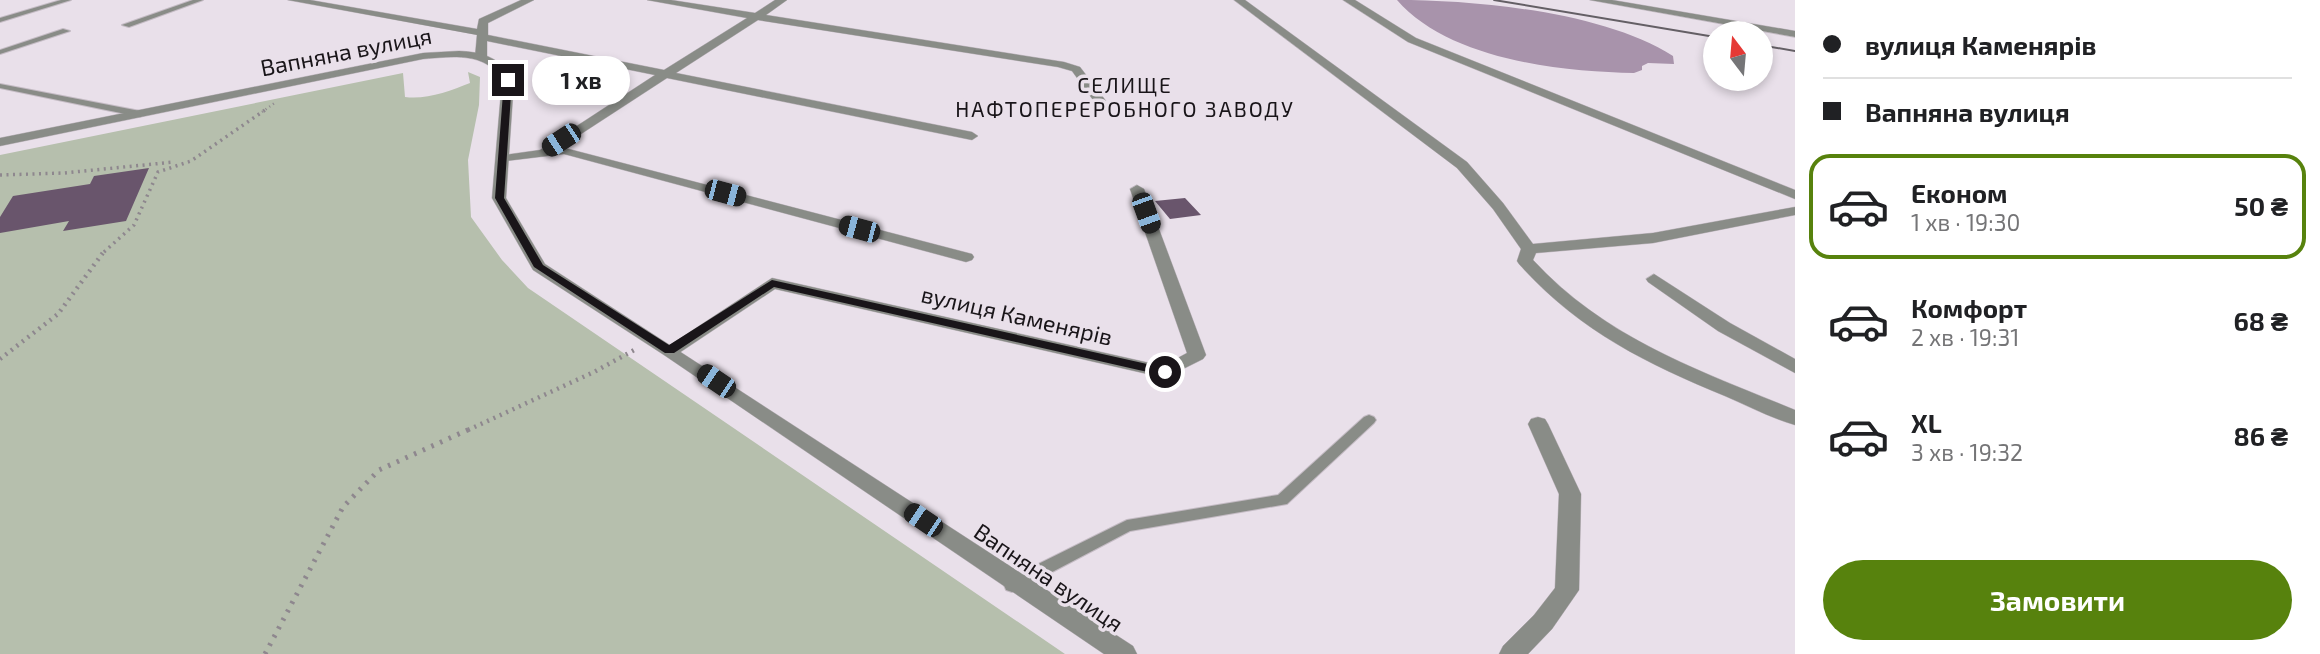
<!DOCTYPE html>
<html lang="uk">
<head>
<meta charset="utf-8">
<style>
  body { margin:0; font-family:"Exo 2",sans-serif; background:#f6f6f6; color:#202124; height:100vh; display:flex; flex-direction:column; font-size:26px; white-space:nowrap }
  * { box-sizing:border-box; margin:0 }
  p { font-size:23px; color:#757577 }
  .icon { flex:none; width:38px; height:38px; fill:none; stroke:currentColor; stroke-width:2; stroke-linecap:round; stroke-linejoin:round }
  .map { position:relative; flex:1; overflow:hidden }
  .drawer { display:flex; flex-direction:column; background:#fff; width:525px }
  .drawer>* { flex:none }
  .top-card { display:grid; align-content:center; height:154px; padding:0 28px; background:#fff }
  .needle { width:46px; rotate:344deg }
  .fabs { position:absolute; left:1703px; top:21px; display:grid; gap:14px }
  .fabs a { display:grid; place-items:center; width:70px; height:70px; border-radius:50%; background:#fff; box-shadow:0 4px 10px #0003; font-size:35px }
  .end { position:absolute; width:32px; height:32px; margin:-16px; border:9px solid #191519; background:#fff; box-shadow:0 0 0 4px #fff }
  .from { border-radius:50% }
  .bubble { position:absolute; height:49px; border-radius:24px; background:#fff; box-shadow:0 4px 10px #0003; font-size:23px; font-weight:700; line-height:49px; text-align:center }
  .car { position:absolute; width:21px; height:42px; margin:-21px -10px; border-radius:9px; box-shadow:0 0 5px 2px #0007; background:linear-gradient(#222 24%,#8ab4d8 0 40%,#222 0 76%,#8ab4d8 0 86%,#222 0) }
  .top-card b { display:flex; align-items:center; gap:24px; height:66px; font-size:26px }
  .top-card b+b { border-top:2px solid #e0e0e0 }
  .top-card i { width:18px; height:18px; background:#202124 }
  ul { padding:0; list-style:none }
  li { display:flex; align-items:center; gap:21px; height:105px; margin:0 14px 10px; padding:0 14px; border:4px solid transparent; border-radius:21px }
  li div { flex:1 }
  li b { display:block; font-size:26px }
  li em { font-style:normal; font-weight:700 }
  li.current { border-color:#57820d }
  li>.icon { width:63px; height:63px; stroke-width:1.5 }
  .cta { display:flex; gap:14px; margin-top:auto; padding:14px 28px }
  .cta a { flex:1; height:80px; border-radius:42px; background:#57820d; color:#fff; font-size:28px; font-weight:700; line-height:80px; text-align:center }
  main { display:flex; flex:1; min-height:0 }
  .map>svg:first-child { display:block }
  .green { fill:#b6bfad }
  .water { fill:#a893ab }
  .building { fill:#69556c }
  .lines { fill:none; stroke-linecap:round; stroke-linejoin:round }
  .service-casing { stroke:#c4bbc4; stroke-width:2 }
  .minor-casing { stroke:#c4bbc4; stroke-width:1 }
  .tertiary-casing { stroke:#c4bbc4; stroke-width:1 }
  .path-far3 { stroke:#8e878e; stroke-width:2.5; stroke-dasharray:1 3.5; stroke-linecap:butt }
  .path-far2 { stroke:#8e878e; stroke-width:3.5; stroke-dasharray:2 4.5; stroke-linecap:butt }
  .path-far1 { stroke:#8e878e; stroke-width:4.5; stroke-dasharray:2 5; stroke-linecap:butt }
  .path { stroke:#8e878e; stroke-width:5; stroke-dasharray:2.5 7; stroke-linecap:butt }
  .service { fill:#898c87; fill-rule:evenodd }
  .minor { fill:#898c87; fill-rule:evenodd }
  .tertiary { fill:#898c87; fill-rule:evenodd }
  .tram { stroke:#645f65; stroke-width:2 }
  .route { fill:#191519 }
  .labels { text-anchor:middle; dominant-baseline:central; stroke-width:7; stroke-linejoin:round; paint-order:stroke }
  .far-neighbourhood-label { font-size:21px; letter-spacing:2px; fill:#191519; stroke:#e9e0ea }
  .street-label { font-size:23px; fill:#191519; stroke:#e9e0ea }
</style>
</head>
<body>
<main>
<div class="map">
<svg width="1795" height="654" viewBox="0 0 1795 654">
  <rect width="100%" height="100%" fill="#e9e0ea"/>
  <path class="green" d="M468,72L480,77L479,105L468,160L471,217L502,260L528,288L1065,654H0V155L403,73L405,97C426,100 450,91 470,83Z"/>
  <path class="water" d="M1397,0C1477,0 1604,12 1673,56L1674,64L1648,63L1642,66V70L1634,73C1560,72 1448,59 1397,0Z"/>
  <path class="building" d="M149,168L126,221L63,231L69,221L0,233V217L13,196L90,184L94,176Z
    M1185,198L1201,215L1170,219L1155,201Z"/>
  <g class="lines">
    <defs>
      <path id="service" d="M61,0H71L0,22V18Z
        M193,0H203L129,27L122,25Z
        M63,29L70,31L0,54V50Z
        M0,84L140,111L144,114L140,117L0,88Z
        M1369,415L1374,417L1376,420L1374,423L1287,504L1130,531L1018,590L1012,592L1006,590L1004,585L1006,580L1127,520L1278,495L1364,417Z"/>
      <path id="minor" d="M288,0H310L477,29L479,19L521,0H534L488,23V35L664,70L747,18L647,0H671L755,13L775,0H787L766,15L1064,62L1080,67L1106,101L1096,104L1072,71L1058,67L758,20L676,73L972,132L978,136L972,140L667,78L561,147L972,254L974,257L972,260L966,262L564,154L497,162V156L540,150L655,75L487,41V57L481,60L475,57L477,35Z
        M1234,0H1245L1467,162L1503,203L1533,244L1653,233L1795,207V215L1653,243L1536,253L1533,260C1606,339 1698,370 1795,410V425C1771,418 1748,406 1725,396C1645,363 1578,330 1519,264L1517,261L1521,249L1493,209L1457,168Z
        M1343,0H1355L1416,38L1795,190V199L1408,42Z
        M1137,185L1144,189L1206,355L1203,359L1165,378L775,289L676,355L670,357L661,351L772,278L1163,366L1187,353L1130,189Z
        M1654,274L1730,323L1795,359V373L1718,331L1648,282L1646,279Z
        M1538,417L1545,419L1548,424L1581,494L1579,590L1552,629L1528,654H1499L1503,646L1534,615L1555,588L1559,494L1528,424L1531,419Z"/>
      <path id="tertiary" d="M1590,0H1612L1795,31V37Z
        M459,51C484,52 500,58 514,80L506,198L545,264L1133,646L1137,654H1104L664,355L533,270L492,198L502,80C485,51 452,57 423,59L0,146V138L423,53Z"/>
    </defs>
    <use href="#service" class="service-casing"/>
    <use href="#minor" class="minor-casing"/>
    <use href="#tertiary" class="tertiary-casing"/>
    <path class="path-far3" d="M262,112L276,102"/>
    <path class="path-far2" d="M0,175L64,173L174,162
      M104,252L134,225L158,172L191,161L265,110"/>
    <path class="path-far1" d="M0,359L58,314L105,250
      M468,430L594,372L636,349"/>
    <path class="path" d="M265,654L343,507L379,470L472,428"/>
    <use href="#service" class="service"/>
    <use href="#minor" class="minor"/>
    <use href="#tertiary" class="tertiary"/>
    <path class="tram" d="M1494,0L1715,37
      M1760,45L1795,51"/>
  </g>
  <path class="route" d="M508,78L512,80L504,198L543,265L669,345L772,280L1165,368L1171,372L1165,376L774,287L674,353H665L534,267L495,198L504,80Z"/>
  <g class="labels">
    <g class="far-neighbourhood-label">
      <text x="1125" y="84">СЕЛИЩЕ<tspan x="1125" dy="24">НАФТОПЕРЕРОБНОГО ЗАВОДУ</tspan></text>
    </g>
    <g class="street-label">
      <text transform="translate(346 51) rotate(-11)">Вапняна вулиця</text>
      <text transform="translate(1017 315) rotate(13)">вулиця Каменярів</text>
      <text transform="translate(1049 577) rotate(34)">Вапняна вулиця</text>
    </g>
  </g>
</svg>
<div class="fabs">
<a><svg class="needle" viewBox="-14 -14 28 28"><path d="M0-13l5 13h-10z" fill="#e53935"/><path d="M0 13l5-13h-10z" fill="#757577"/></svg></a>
</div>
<i class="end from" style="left:1165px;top:372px"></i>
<i class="end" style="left:508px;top:80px"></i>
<div class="bubble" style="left:532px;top:56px;width:98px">1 хв</div>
<i class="car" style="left:561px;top:140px;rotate:237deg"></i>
<i class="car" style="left:725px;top:193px;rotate:105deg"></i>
<i class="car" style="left:1146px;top:213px;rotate:160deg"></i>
<i class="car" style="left:859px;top:229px;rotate:285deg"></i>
<i class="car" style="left:716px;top:381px;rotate:304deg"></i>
<i class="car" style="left:923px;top:520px;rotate:304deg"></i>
</div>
<section class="drawer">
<div class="top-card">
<b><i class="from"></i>вулиця Каменярів</b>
<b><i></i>Вапняна вулиця</b>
</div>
<ul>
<li class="current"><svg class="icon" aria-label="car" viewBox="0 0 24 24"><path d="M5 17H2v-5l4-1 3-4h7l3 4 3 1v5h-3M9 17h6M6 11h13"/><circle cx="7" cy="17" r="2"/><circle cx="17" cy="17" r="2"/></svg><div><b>Економ</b><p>1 хв · 19:30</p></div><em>50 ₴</em></li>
<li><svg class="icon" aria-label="car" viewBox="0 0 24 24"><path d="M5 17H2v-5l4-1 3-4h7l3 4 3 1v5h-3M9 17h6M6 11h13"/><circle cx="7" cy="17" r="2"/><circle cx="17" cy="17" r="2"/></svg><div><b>Комфорт</b><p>2 хв · 19:31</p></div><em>68 ₴</em></li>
<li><svg class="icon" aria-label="car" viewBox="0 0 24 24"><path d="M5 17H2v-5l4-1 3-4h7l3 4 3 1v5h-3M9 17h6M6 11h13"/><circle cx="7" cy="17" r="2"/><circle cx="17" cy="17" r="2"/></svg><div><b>XL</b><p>3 хв · 19:32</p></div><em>86 ₴</em></li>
</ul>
<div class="cta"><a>Замовити</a></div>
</section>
</main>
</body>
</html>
